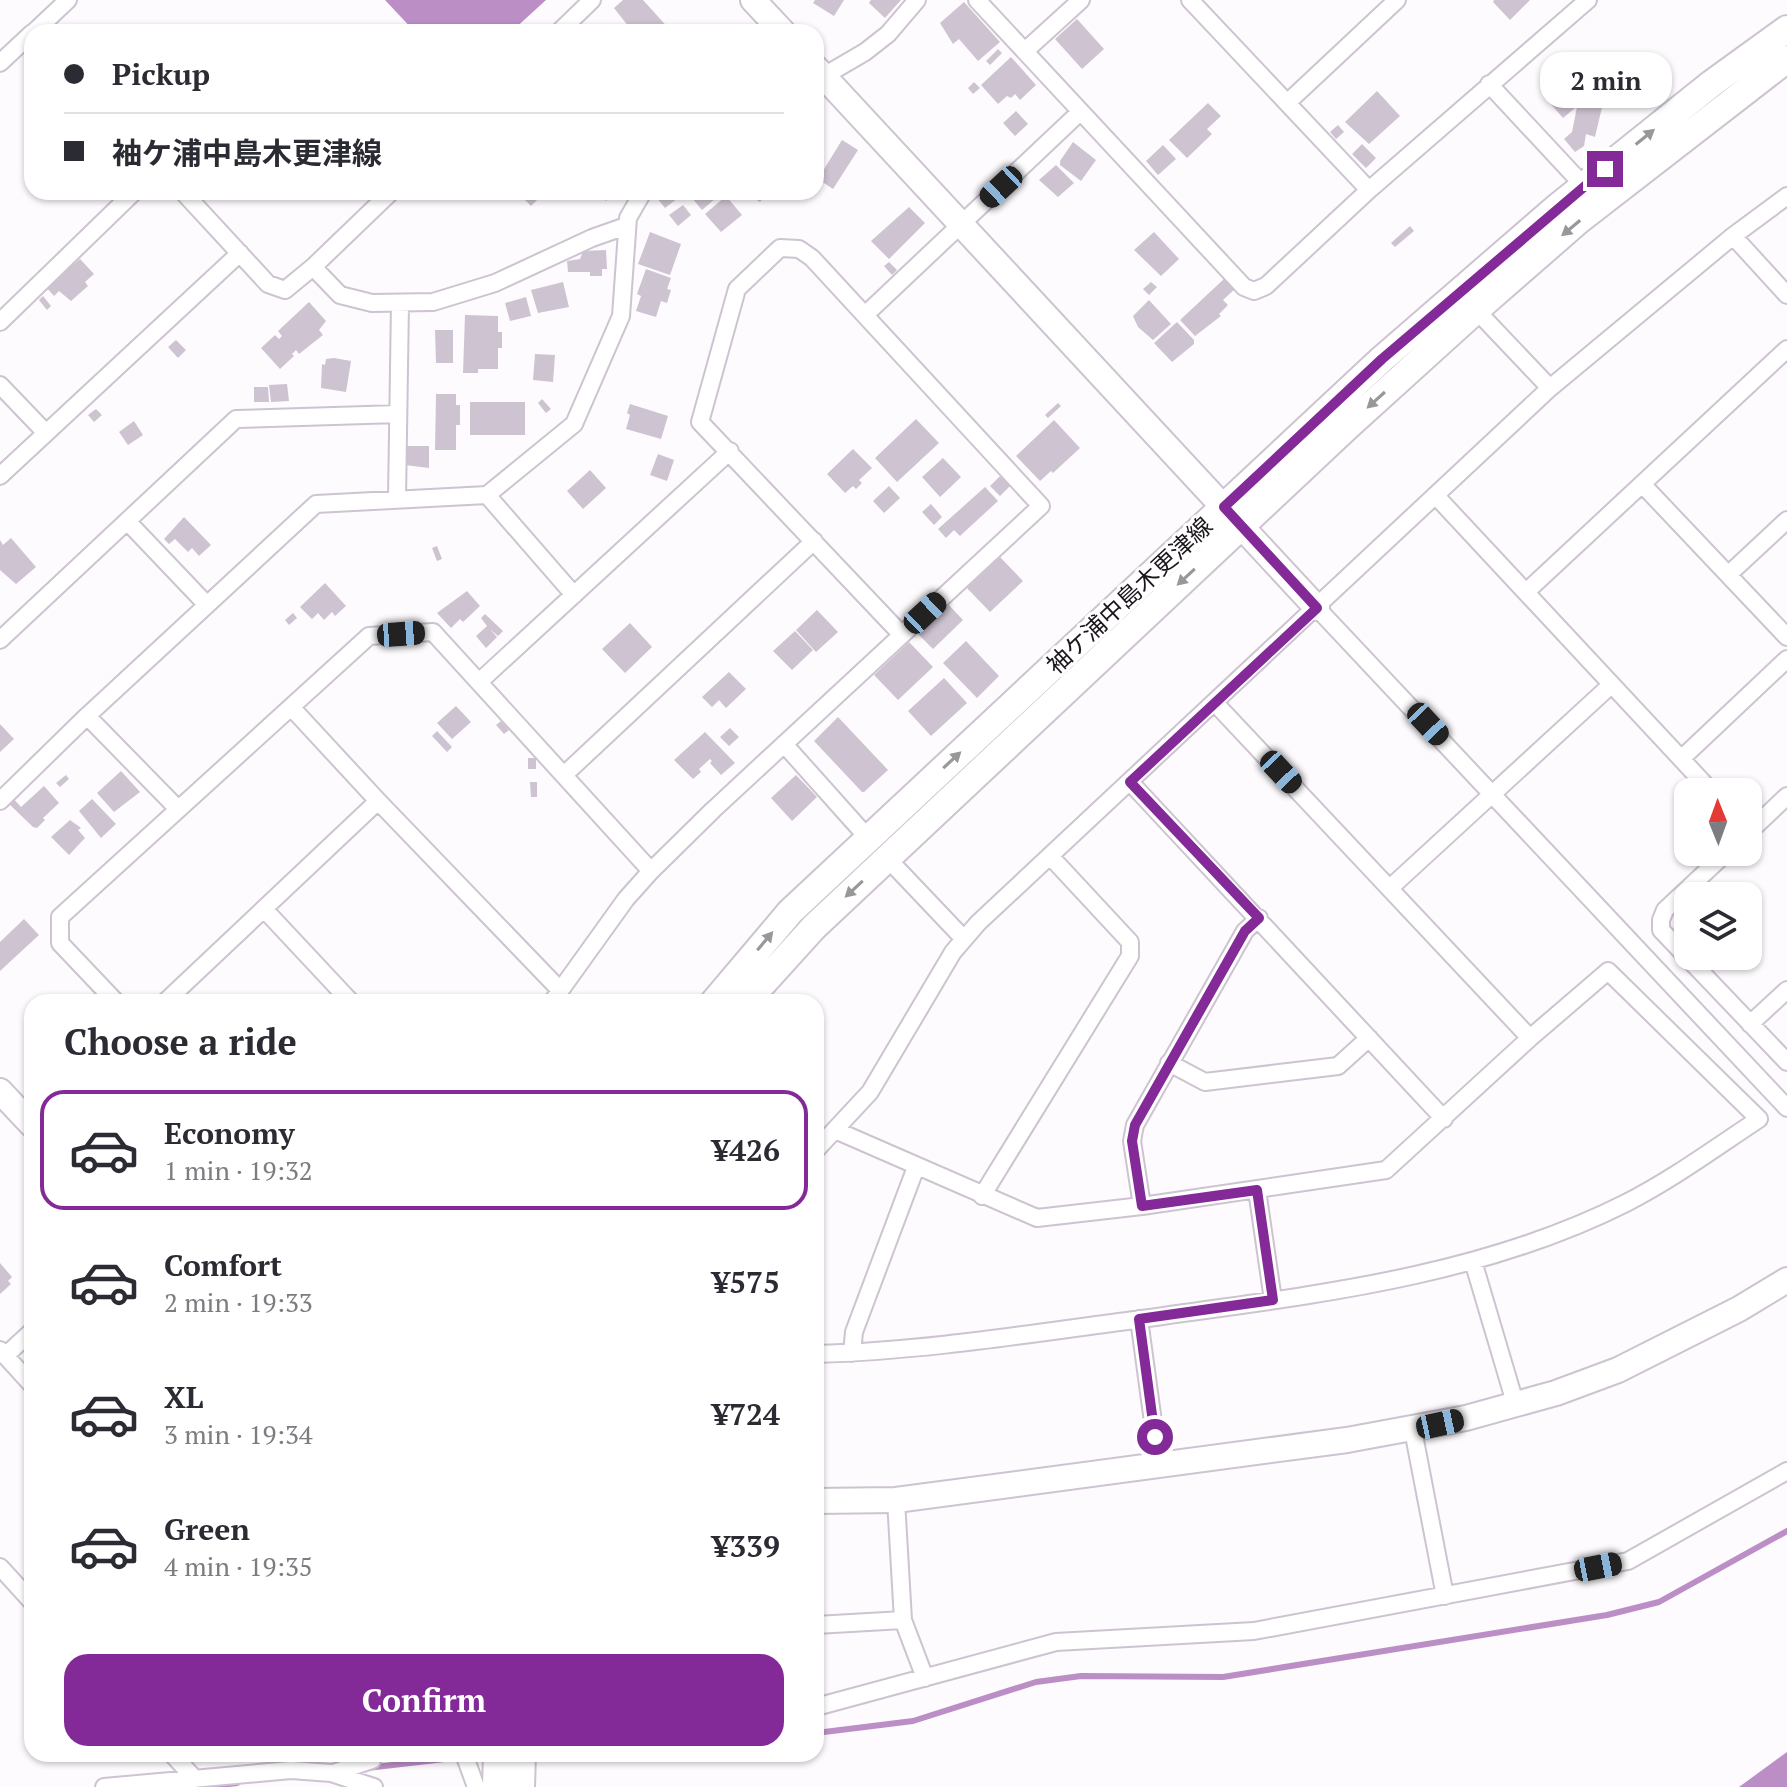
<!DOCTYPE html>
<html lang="en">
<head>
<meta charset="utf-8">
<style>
  body { margin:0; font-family:"PT Serif","Noto Sans JP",serif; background:#f7f7f7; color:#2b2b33; height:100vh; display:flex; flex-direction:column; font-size:30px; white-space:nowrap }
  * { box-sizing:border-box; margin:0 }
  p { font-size:26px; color:#7c7c81 }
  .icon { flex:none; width:44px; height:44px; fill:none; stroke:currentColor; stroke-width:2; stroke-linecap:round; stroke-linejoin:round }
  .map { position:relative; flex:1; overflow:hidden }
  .side { position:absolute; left:24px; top:994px; width:800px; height:768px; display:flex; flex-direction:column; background:#fff; border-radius:24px; box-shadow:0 2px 6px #0004 }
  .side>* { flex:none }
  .top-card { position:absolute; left:24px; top:24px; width:800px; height:176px; border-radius:24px; box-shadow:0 2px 6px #0004; display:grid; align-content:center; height:176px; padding:0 40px; background:#fff }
  .needle { width:52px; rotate:359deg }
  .controls { position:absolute; left:1674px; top:778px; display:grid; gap:16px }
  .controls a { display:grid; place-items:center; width:88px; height:88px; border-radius:16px; background:#fff; box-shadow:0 2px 6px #0004; font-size:40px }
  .end { position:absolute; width:36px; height:36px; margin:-18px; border:10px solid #832a98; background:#fff; box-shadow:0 0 0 4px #fff }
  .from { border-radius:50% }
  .bubble { position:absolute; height:56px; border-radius:24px; background:#fff; box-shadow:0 2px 6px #0004; font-size:26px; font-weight:800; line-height:56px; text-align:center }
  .car { position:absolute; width:24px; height:48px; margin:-24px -12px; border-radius:10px; box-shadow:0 0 6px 2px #0007; background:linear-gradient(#222 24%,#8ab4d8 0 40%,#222 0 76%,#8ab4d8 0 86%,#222 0) }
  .top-card b { display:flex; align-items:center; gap:28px; height:76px; font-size:30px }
  .top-card b+b { border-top:2px solid #e1e1e2 }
  .top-card i { width:20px; height:20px; background:#2b2b33 }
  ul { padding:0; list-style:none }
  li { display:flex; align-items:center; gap:24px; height:120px; margin:0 16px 12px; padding:0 24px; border:4px solid transparent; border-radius:24px }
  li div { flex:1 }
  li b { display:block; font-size:30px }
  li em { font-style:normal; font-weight:800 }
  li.current { border-color:#832a98 }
  li>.icon { width:72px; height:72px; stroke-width:1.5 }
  h2 { padding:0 40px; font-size:36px; line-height:96px }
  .primary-button { display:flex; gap:16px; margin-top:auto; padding:16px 40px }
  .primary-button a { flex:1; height:92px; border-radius:24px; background:#832a98; color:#fff; font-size:32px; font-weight:800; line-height:92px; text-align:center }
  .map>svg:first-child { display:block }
  .water { fill:#bb8fc6 }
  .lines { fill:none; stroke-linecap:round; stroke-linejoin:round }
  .stream { stroke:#bb8fc6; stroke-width:6 }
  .building { fill:#cec3d1 }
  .street-casing { stroke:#cec3d1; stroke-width:20 }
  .secondary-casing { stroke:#cec3d1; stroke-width:28 }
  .primary-casing { stroke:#cec3d1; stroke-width:30 }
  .street { stroke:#fff; stroke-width:16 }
  .secondary { stroke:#fff; stroke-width:24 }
  .primary { stroke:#fff; stroke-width:26 }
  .oneway { fill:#989799 }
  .route { stroke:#832a98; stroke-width:10 }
  .labels { text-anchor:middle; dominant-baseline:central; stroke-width:6; stroke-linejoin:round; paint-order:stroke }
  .street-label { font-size:24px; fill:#1b171c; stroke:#fff }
</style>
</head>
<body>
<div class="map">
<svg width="1787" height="1787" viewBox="0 0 1787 1787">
  <rect width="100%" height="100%" fill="#fdfbfe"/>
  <path class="water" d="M385,0H546L511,32H415Z
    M1787,1752V1787H1739Z"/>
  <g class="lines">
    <path class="stream" d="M816,1733L913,1721L1036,1682L1081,1676L1223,1677L1607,1615L1659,1602L1787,1531
      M367,1768L488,1754
      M205,1787L237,1783"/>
  </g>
  <path class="building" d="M623,0H643L672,32H633L614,8Z
    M815,0H844L834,16L813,3Z
    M871,0H901L885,18L869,3Z
    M1494,0H1530L1510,20L1493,2Z
    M964,2L1000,42L978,61L959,39L953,44L940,23Z
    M1077,19L1104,49L1082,69L1055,39Z
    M998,49L1002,53L990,65L986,61Z
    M1011,57L1036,85L1020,100L1015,94L1011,98L1007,96L998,104L981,85Z
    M974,82L980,88L973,94L968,88Z
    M1570,84L1580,95L1571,102L1576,107L1563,118L1549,102Z
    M1377,91L1400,116L1369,144L1345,122Z
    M1579,97L1603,103L1595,137L1586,134L1584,146L1575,152L1564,139L1572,132Z
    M1208,103L1221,116L1207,129L1212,134L1187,158L1169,140Z
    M1016,111L1028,124L1015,136L1003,123Z
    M1338,125L1344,132L1336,139L1330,132Z
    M842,140L858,150L833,189L818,179Z
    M1073,142L1096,160L1081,181L1060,165V161Z
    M1362,144L1376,158L1366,168L1352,154Z
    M1163,145L1176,159L1158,175L1146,161Z
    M1056,165L1074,183L1058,197L1039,180Z
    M517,192H545L531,206Z
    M599,192H616L606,201Z
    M663,192H674L678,198L665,208L656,197Z
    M697,192H723L702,210L691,197Z
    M740,192H768L760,202L749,195L747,197Z
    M726,196L742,215L721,232L705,214Z
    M683,205L691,215L678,226L669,215Z
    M909,207L925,223L889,259L871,241Z
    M1410,226L1414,231L1395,247L1391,243Z
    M650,232L681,244L670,275L638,264Z
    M1154,232L1179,259L1161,276L1134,250Z
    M606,250L607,269H602V276H590V272H568L567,261L580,259L583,251Z
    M80,259L94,274L85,282L88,286L71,301L59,291L54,296L46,287Z
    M889,262L897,270L892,275L884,266Z
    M646,269L671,278L667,289L671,290L667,303L661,301L656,317L636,311L641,296L637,294Z
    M1225,278L1236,288L1223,300L1228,305L1219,314L1221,316L1195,336L1180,320Z
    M563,282L569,307L538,313L531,290Z
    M1151,282L1157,287L1149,295L1143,289Z
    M43,296L51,306L47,310L39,300Z
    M526,297L531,316L510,321L505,303Z
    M1149,300L1171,324L1153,340L1138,327L1133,316Z
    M309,302L326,321L319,330L323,335L299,354L296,350L292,354L294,356L280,369L261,348L275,335L279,339L282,336L278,331Z
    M465,315L498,316V332H502V348H498V369H478V373H463Z
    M1177,322L1194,340V344L1172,362L1154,343Z
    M435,330H453V363H436Z
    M176,340L186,350L178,358L168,347Z
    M535,354L555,355L553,382L533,380Z
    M334,358L351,361L346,392L321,388L322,364L325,365L326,359Z
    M287,384L289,401L271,402L269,385Z
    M254,387H268L269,402H254Z
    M436,394H456V405H460V425H456V450H435Z
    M542,399L551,409L546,413L538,403Z
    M470,402H525V435H470Z
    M1058,403L1061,406L1048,418L1045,415Z
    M630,404L668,416L661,439L626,429L630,415L627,413Z
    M96,409L102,415L94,422L88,415Z
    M916,419L939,443L897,482L875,458Z
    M1054,420L1080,448L1053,473L1051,471L1040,481L1016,456Z
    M134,421L143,435L128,445L119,432Z
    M405,446H429V468L405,465Z
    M853,449L872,468L859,480L862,483L856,489L853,486L845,493L827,474Z
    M658,454L674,460L667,481L650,475Z
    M943,458L961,477L940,497L922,477Z
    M590,470L606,488L583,509L567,491Z
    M1000,476L1010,486L1000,496L990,486Z
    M889,486L900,498L884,513L873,501Z
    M985,487L998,501L960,536L954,530L946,538L938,529Z
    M931,504L942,517L934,525L922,512Z
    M184,517L211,545L199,556L192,548L188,552L175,539L169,544L164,539Z
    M11,538L36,567L16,584L0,570V540L3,545Z
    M437,546L442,559L437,561L432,548Z
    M1000,557L1023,581L990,612L967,588Z
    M325,583L346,606L335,616L332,612L324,620L318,613L312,619L300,607Z
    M467,591L480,606L463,622L460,619L451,628L437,613Z
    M946,602L963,620L933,649L915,631Z
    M817,610L838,632L816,652L796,630Z
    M293,613L297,618L289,625L285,620Z
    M485,614L503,631L498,636L490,629L497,637L486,648L476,636L487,626L481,618Z
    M630,623L652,647L625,673L602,649Z
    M795,631L813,650L792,670L773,651Z
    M966,641L999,676L977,698L943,663Z
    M909,642L933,667L898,700L874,675Z
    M729,672L746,689L726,708L719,700L712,707L702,697Z
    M944,678L967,703L931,736L908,711Z
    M456,706L471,722L452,739L437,723Z
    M838,717L888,770L864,792H862L814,741Z
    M501,721L509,730L504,734L496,725Z
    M0,724L14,739L0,752Z
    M730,728L739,737L729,746L720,737Z
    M437,731L452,747L447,752L432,736Z
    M705,732L735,763L721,775L710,763L712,761L710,759L699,769L701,772L693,779L674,760Z
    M528,758H536V769H528Z
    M121,771L140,792L114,812L97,793Z
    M66,775L69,779L60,787L56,783Z
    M796,775L817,797L792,821L771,798Z
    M530,782H537V797H531Z
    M44,786L59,803L43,818L45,820L37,828L33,827L7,802L12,797L21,807Z
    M92,799L116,824L101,838L79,811Z
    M70,820L81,828L78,830L85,838L69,855L51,837Z
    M24,919L39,935L0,971V942Z
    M0,1263L12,1277L8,1281L11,1284L0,1294Z"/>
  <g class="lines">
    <defs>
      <path id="street" d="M977,0L1244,287L1254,291L1266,286L1369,190L1588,0
        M1190,0L1369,190
        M34,32L68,0
        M559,32L592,0
        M1025,51L1081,0
        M0,63L32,33
        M817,80L865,52L888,34L917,0
        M1489,84L1584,186
        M1287,103L1397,0
        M183,192L268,284L285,290L313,267L340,295L372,303L433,302L495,283L592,238L626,226
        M1733,236L1787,295
        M313,267L391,192
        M1476,310L1550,388
        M865,315L1080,112
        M0,322L134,192
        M0,385L46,433
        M0,476L240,253
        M1643,485L1787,637
        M487,495L574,595
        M1436,496L1712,792
        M397,498L400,303
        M127,521L207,605
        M1729,574L1787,520
        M1526,592L1787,349
        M1317,608L1787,1108
        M0,640L236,419L398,414
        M479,682L730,451
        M1215,703L1530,1038
        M291,707L378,801L560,990
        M87,716L178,809
        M784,744L868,838
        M1681,759L1787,659
        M564,775L814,541
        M1130,782L1444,1119
        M0,801L87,716L316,504L487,495L574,424L621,316L628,218L643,192
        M1748,833L1787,796
        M1727,852L1665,910L1661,920V930L1787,1062
        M887,858L963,938
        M1391,887L1611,685
        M264,909L351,1002
        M116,1002L60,943V917L369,636L433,632L651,871
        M165,1002L378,801
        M552,1002L626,899L651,871L713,810L1041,506L812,258L799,249L780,248L737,289L700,422L902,635
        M1750,1024L1787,990
        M1169,1063L1205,1082L1338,1066L1369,1038
        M816,1150L870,1092L953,952L978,923L1550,388L1733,236L1787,196
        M1257,1190L1273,1300
        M982,1196L1130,956V942L1050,856
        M1142,1206L1132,1141L1135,1125L1245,931L1259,918
        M1473,1261L1516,1406
        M1139,1319L1159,1466
        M0,1350L32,1385
        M852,1353L854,1332L916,1167
        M816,1354C923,1351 1028,1334 1134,1320C1301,1296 1473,1280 1626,1203C1673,1179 1715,1148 1759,1119L1608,971L1530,1038L1386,1170L1142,1206L1037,1218L835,1130
        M5,1356L32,1331
        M1413,1430L1445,1596
        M896,1500L903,1620L925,1678
        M0,1567L32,1602
        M816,1625L903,1620
        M816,1707L1056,1642L1254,1631L1628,1561L1787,1471
        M172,1754L195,1779
        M464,1754L476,1787
        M333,1773L372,1760V1754
        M104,1787L291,1770L331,1773L374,1787"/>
      <path id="secondary" d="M753,0L783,32
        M816,68L1317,608
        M0,1091L32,1125
        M816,1501L896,1500L1347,1440L1466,1418L1556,1393L1618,1370L1739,1309L1787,1280"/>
      <path id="primary" d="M714,1002L790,912L1382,359L1555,209L1711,84L1787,29
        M746,1002L814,927L1349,425L1476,310L1578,221L1787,59
        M496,1787L497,1754
        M521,1787L522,1754"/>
    </defs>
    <use href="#street" class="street-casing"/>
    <use href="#secondary" class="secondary-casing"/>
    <use href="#primary" class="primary-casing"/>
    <use href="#street" class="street"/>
    <use href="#secondary" class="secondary"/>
    <use href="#primary" class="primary"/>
  </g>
  <defs><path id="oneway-solid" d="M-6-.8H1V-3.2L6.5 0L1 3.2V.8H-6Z" transform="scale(2)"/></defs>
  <g class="oneway">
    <use href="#oneway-solid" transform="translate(1645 137) rotate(-39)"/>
    <use href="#oneway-solid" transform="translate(1571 228) rotate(140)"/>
    <use href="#oneway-solid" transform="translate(1376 400) rotate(138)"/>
    <use href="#oneway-solid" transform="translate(1186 577) rotate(137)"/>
    <use href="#oneway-solid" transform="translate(952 760) rotate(-43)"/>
    <use href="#oneway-solid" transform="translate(854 889) rotate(137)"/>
    <use href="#oneway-solid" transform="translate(765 941) rotate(-50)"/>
  </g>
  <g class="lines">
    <path class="route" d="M1155,1437L1139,1319L1273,1300L1257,1190L1142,1206L1132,1141L1135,1125L1245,931L1259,918L1130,782L1317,608L1224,507L1382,359L1605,169"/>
  </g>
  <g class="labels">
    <g class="street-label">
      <text transform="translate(1129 595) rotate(-43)">袖ケ浦中島木更津線</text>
    </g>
  </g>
</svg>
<div class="controls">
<a><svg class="needle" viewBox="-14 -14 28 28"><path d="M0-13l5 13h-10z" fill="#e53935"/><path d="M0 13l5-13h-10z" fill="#7c7c81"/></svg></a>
<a><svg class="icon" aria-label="layers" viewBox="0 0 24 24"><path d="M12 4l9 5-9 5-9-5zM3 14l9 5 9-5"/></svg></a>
</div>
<i class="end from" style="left:1155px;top:1437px"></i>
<i class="end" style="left:1605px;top:169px"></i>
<div class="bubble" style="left:1540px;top:52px;width:132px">2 min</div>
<i class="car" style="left:1001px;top:187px;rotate:227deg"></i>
<i class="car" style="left:925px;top:613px;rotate:47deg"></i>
<i class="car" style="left:401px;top:634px;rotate:86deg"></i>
<i class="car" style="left:1428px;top:724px;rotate:137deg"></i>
<i class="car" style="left:1281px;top:772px;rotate:137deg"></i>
<i class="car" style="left:1440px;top:1424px;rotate:78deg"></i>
<i class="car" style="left:1598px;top:1567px;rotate:79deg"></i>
<div class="top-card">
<b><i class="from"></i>Pickup</b>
<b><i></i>袖ケ浦中島木更津線</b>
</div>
<section class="side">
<h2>Choose a ride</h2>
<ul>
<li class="current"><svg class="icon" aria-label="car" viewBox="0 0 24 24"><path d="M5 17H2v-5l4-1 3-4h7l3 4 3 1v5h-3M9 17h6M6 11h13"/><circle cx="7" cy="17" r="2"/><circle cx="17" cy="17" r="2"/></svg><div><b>Economy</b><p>1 min · 19:32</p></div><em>¥426</em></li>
<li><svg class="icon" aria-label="car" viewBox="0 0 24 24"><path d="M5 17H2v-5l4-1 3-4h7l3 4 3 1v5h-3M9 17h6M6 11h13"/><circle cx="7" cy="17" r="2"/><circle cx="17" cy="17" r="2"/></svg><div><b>Comfort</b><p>2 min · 19:33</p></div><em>¥575</em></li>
<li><svg class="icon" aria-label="car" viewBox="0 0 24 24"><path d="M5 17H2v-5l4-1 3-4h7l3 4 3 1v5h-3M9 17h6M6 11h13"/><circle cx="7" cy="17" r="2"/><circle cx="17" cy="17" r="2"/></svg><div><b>XL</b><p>3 min · 19:34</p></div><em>¥724</em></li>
<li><svg class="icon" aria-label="car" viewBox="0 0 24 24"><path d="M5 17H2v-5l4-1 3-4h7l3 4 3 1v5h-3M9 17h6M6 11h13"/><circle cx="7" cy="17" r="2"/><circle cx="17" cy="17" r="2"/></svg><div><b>Green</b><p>4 min · 19:35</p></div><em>¥339</em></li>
</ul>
<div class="primary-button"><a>Confirm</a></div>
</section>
</div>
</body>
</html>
